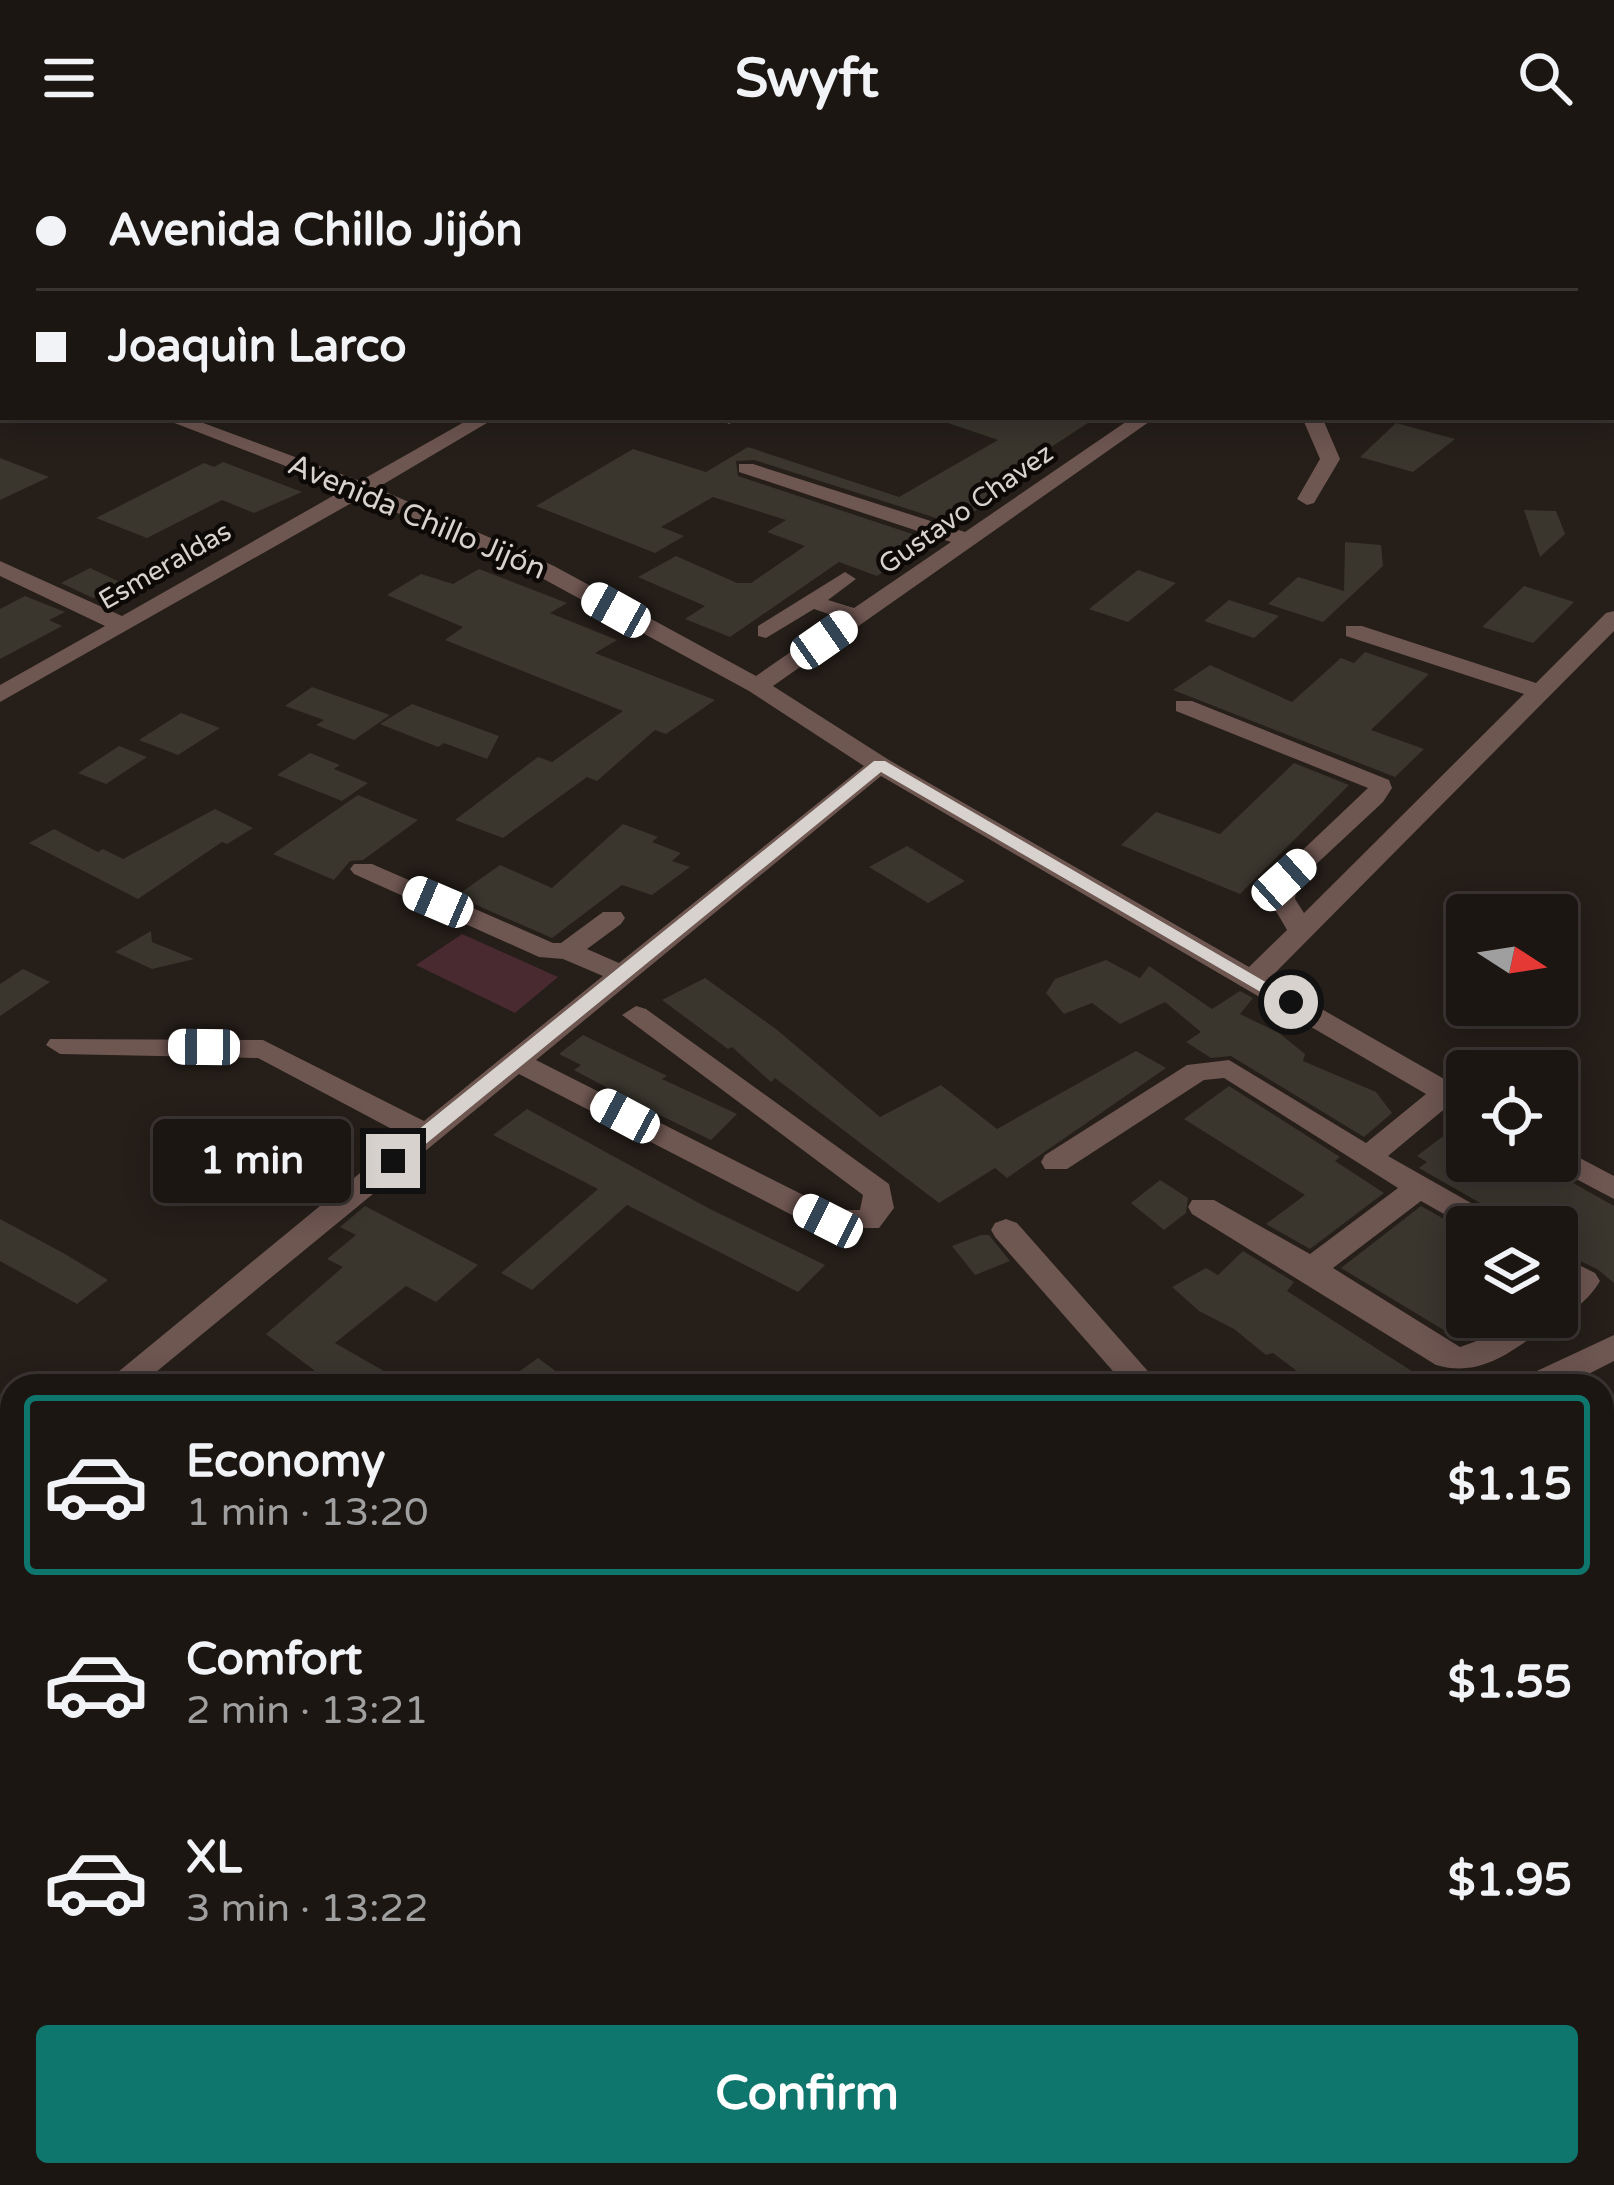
<!DOCTYPE html>
<html lang="en">
<head>
<meta charset="utf-8">
<style>
  body { margin:0; font-family:"Varela Round",sans-serif; background:#292321; color:#f1f3f6; height:100vh; display:flex; flex-direction:column; font-size:45px; white-space:nowrap }
  * { box-sizing:border-box; margin:0 }
  p { font-size:39px; color:#a09fa0 }
  .icon { flex:none; width:66px; height:66px; fill:none; stroke:currentColor; stroke-width:2; stroke-linecap:round; stroke-linejoin:round }
  .map { position:relative; flex:1; overflow:hidden }
  .panel { position:absolute; left:0px; top:1218px; width:1614px; height:813px; display:flex; flex-direction:column; background:#1c1613; border-radius:36px 36px 0 0; box-shadow:0 6px 30px #0003,0 0 0 3px #3a3533 }
  .panel>* { flex:none }
  .hud { position:absolute; left:0px; top:0px; width:1614px; height:264px; box-shadow:0 6px 30px #0003,0 0 0 3px #3a3533; display:grid; align-content:center; height:264px; padding:0 36px; background:#1c1613 }
  .needle { width:78px; rotate:102deg }
  .fabs { position:absolute; left:1446px; top:738px; display:grid; gap:24px }
  .fabs a { display:grid; place-items:center; width:132px; height:132px; border-radius:12px; background:#1c1613; box-shadow:0 6px 30px #0003,0 0 0 3px #3a3533; font-size:60px }
  .end { position:absolute; width:54px; height:54px; margin:-27px; border:15px solid #d7d2ce; background:#111; box-shadow:0 0 0 6px #111 }
  .from { border-radius:50% }
  .bubble { position:absolute; height:84px; border-radius:12px; background:#1c1613; box-shadow:0 6px 30px #0003,0 0 0 3px #3a3533; font-size:39px; font-weight:700; line-height:84px; text-align:center }
  .car { position:absolute; width:36px; height:72px; margin:-36px -18px; border-radius:15px; box-shadow:0 0 9px 3px #0007; background:linear-gradient(#fff 24%,#345 0 40%,#fff 0 76%,#345 0 86%,#fff 0) }
  .hud b { display:flex; align-items:center; gap:42px; height:114px; font-size:45px }
  .hud b+b { border-top:3px solid #3a3533 }
  .hud i { width:30px; height:30px; background:#f1f3f6 }
  ul { padding:21px 0 0; list-style:none }
  li { display:flex; align-items:center; gap:36px; height:180px; margin:0 24px 18px; padding:0 12px; border:6px solid transparent; border-radius:12px }
  li div { flex:1 }
  li b { display:block; font-size:45px }
  li em { font-style:normal; font-weight:700 }
  li.selected { border-color:#0f766e }
  li>.icon { width:108px; height:108px; stroke-width:1.5 }
  .action { display:flex; gap:24px; margin-top:auto; padding:24px 36px }
  .action a { flex:1; height:138px; border-radius:12px; background:#0f766e; color:#fff; font-size:48px; font-weight:700; line-height:138px; text-align:center }
  header { display:flex; justify-content:space-between; align-items:center; height:156px; padding:0 36px; background:#1c1613; font-size:54px; font-weight:700 }
  .map>svg:first-child { display:block }
  .green { fill:#4a2a31 }
  .lines { fill:none; stroke-linecap:round; stroke-linejoin:round }
  .stream { stroke:#42440f; stroke-width:6 }
  .building { fill:#3a362e }
  .minor { fill:#6e5651; fill-rule:evenodd }
  .route { fill:#d7d2ce }
  .labels { text-anchor:middle; dominant-baseline:central; stroke-width:9; stroke-linejoin:round; paint-order:stroke }
  .far-street-label { font-size:27px; fill:#d7d2ce; stroke:#0c0907 }
  .street-label { font-size:30px; fill:#d7d2ce; stroke:#0c0907 }
</style>
</head>
<body>
<header><svg class="icon" aria-label="menu" viewBox="0 0 24 24"><path d="M4 6h16M4 12h16M4 18h16"/></svg>Swyft<svg class="icon" aria-label="search" viewBox="0 0 24 24"><circle cx="10" cy="10" r="6"/><path d="M15 15l6 6"/></svg></header>
<div class="map">
<svg width="1614" height="2029" viewBox="0 0 1614 2029">
  <rect width="100%" height="100%" fill="#251e19"/>
  <path class="green" d="M462,778L558,821L515,857L416,809Z"/>
  <g class="lines">
    <path class="stream" d="M1197,0L1201,3"/>
  </g>
  <path class="building" d="M949,261H1097L1016,314L1030,319L955,368L754,304L736,305L738,320L930,384L877,420L839,406L730,481L685,463L705,450L638,421L676,400L737,427H751L805,390L767,376L786,364L713,341L661,371L684,380L655,397L536,350L633,293L706,316L748,291L899,341L998,284L948,267Z
    M1396,267L1455,283L1413,316L1360,301Z
    M0,302L49,321L0,344Z
    M223,306L302,336L254,357L222,344L147,382L96,362L204,307L214,311Z
    M1524,354L1556,355L1565,378L1540,401Z
    M1345,386L1381,389L1383,410L1323,466L1268,448L1298,421L1344,435Z
    M90,412L122,427L93,442L61,427Z
    M479,413L567,447L550,457L617,484L595,497L715,544L666,578L655,574L597,625L587,621L503,682L455,664L538,601L552,606L623,555L445,484L463,471L387,439L421,418L453,428Z
    M1138,414L1176,427L1128,466L1089,453Z
    M1524,430L1574,446L1533,487L1482,471Z
    M25,440L65,456L49,464L62,470L0,503V453Z
    M1229,444L1279,460L1254,482L1204,465Z
    M1365,496L1429,518L1371,574L1424,593L1395,621L1173,534L1210,509L1292,546L1341,502L1354,507Z
    M312,531L390,559L354,584L316,569L324,564L285,550Z
    M412,548L499,580L487,603L444,587L438,591L380,568Z
    M181,557L220,572L178,599L139,584Z
    M119,590L147,601L106,628L78,617Z
    M310,597L340,609L334,613L368,627L342,645L277,619Z
    M1294,607L1349,629L1240,738L1121,689L1156,656L1220,678Z
    M358,639L418,664L363,704L350,705L334,724L273,698Z
    M215,653L253,672L227,688L222,686L138,743L29,687L54,673L98,696L103,693L123,703Z
    M623,668L658,681L652,686L681,697L672,705L690,711L652,739L622,729L552,782L456,740L500,709L552,732Z
    M907,690L965,725L928,747L869,711Z
    M151,775L152,786L194,803L152,813L115,796Z
    M1106,804L1140,822L1149,810L1212,853L1240,835L1253,842L1240,858L1279,877L1305,898L1303,905L1376,936L1392,957L1364,981L1231,900L1211,902L1186,886L1201,876L1165,846L1120,868L1092,847L1064,858L1046,837L1055,823Z
    M23,813L50,826L0,860V828Z
    M705,822L776,873L880,961L941,929L997,973L1136,895L1166,912L1007,1022L995,1012L939,1047L775,922L771,926L732,891L728,893L662,844Z
    M583,879L667,920L662,923L737,958L711,984L641,950L574,914L581,909L559,898Z
    M1229,930L1340,1001L1335,1005L1384,1037L1310,1093L1266,1068L1305,1039L1184,963Z
    M527,953L710,1053L825,1109L798,1136L627,1049L532,1134L501,1117L598,1033L493,979Z
    M1467,962V1005H1534L1614,1050V1127L1597,1113L1557,1094V1071H1512L1503,1060L1419,1012L1427,1006L1417,1000Z
    M1160,1024L1188,1042L1186,1057L1164,1074L1131,1047Z
    M365,1050L478,1109L436,1146L406,1130L335,1187L410,1230H335L266,1178L343,1111L327,1103L356,1079L340,1071Z
    M1421,1050L1467,1076V1161H1510L1483,1178L1462,1185L1341,1112Z
    M0,1063L65,1098L108,1124L77,1148L36,1125L0,1105Z
    M981,1079H989L1010,1105L975,1119L952,1090Z
    M1243,1095L1294,1126L1287,1135L1435,1230H1332L1310,1225L1273,1197L1266,1199L1234,1173L1199,1155L1172,1131L1206,1112L1218,1119Z
    M538,1202L576,1230H499Z"/>
  <g class="lines">
    <path class="minor" d="M98,0H121L123,3H100Z
      M250,0H273L275,3H252Z
      M356,0H380L382,3H358Z
      M729,0H754L756,3H731Z
      M1329,0H1355L1357,3H1331Z
      M1611,47H1614V57H1611Z
      M3,185V197L0,198V186Z
      M159,261H187L360,325L473,261H497L377,332L554,410L756,520L840,462L814,453L766,482L758,480V470L845,416L856,423L828,444L854,452L951,386L739,316V308H753L965,376L1133,261H1156L773,530L889,604L1249,811L1287,774L1269,743L1271,724L1368,632L1176,555V545H1192L1389,624L1392,632L1383,646L1297,726L1295,743L1304,757L1524,538L1346,480V470H1362L1536,527L1606,457L1614,455V475L1269,823L1467,936V958L1448,950L1388,1000L1501,1064L1505,1071H1467L1421,1045L1333,1112L1460,1191L1485,1182L1518,1161H1557V1137L1565,1128L1557,1123V1098L1595,1117L1600,1125C1587,1146 1577,1151 1558,1163C1520,1187 1487,1224 1436,1209L1192,1058L1188,1051L1192,1044H1214L1310,1098L1398,1032L1224,922L1204,924L1067,1013H1045L1041,1006L1045,999L1187,909L1229,904L1366,987L1426,938L881,620L536,904L833,1054H860L863,1039L622,859L636,850L646,853L889,1028L894,1052L879,1072H817L519,918L139,1230H101L405,980L258,902L60,898L46,889L50,883L263,884L424,965L603,820L563,803L539,801L354,718L350,713L354,708H372L553,787H561L603,756H621L625,762L621,768L587,793L619,807L864,610L749,535L538,420L362,341L0,546V529L105,470L0,420V405L122,460L345,333Z
      M716,261H738L739,262L729,268Z
      M1302,261H1322L1340,303L1314,347L1307,349L1297,343L1320,303Z
      M1557,990L1614,1020V1043L1546,1007L1557,1005Z
      M1006,1063L1017,1067L1161,1230H1126L995,1081L991,1074L995,1067Z
      M1614,1179V1205L1565,1230H1520L1524,1221Z
      M0,1256L12,1257V1281L0,1280Z
      M12,1303V1335L0,1339V1307Z
      M0,1396L12,1400V1432L0,1428Z
      M1602,1588L1614,1592V1626L1602,1622Z
      M12,1722V1761L0,1766V1727Z
      M12,2001V2019H43L39,2029H0V2007Z
      M411,2019H464L468,2029H415Z
      M1377,2019H1434L1438,2029H1381Z"/>
  </g>
  <path class="route" d="M874,605H885L1300,846L1285,850L881,616L400,1009H386V1000Z"/>
  <g class="labels">
    <g class="far-street-label">
      <text transform="translate(966 353) rotate(-35)">Gustavo Chavez</text>
      <text transform="translate(165 410) rotate(-30)">Esmeraldas</text>
    </g>
    <g class="street-label">
      <text transform="translate(417 361) rotate(23)">Avenida Chillo Jijón</text>
    </g>
  </g>
</svg>
<div class="fabs">
<a><svg class="needle" viewBox="-14 -14 28 28"><path d="M0-13l5 13h-10z" fill="#e53935"/><path d="M0 13l5-13h-10z" fill="#a09fa0"/></svg></a>
<a><svg class="icon" aria-label="locate" viewBox="0 0 24 24"><circle cx="12" cy="12" r="6"/><path d="M12 2v4M12 18v4M2 12h4M18 12h4"/></svg></a>
<a><svg class="icon" aria-label="layers" viewBox="0 0 24 24"><path d="M12 4l9 5-9 5-9-5zM3 14l9 5 9-5"/></svg></a>
</div>
<i class="end from" style="left:1291px;top:846px"></i>
<i class="end" style="left:393px;top:1005px"></i>
<div class="bubble" style="left:153px;top:963px;width:198px">1 min</div>
<i class="car" style="left:616px;top:454px;rotate:299deg"></i>
<i class="car" style="left:824px;top:484px;rotate:55deg"></i>
<i class="car" style="left:1284px;top:724px;rotate:48deg"></i>
<i class="car" style="left:438px;top:746px;rotate:293deg"></i>
<i class="car" style="left:204px;top:891px;rotate:271deg"></i>
<i class="car" style="left:625px;top:960px;rotate:298deg"></i>
<i class="car" style="left:828px;top:1065px;rotate:297deg"></i>
<div class="hud">
<b><i class="from"></i>Avenida Chillo Jijón</b>
<b><i></i>Joaquìn Larco</b>
</div>
<section class="panel">
<ul>
<li class="selected"><svg class="icon" aria-label="car" viewBox="0 0 24 24"><path d="M5 17H2v-5l4-1 3-4h7l3 4 3 1v5h-3M9 17h6M6 11h13"/><circle cx="7" cy="17" r="2"/><circle cx="17" cy="17" r="2"/></svg><div><b>Economy</b><p>1 min · 13:20</p></div><em>$1.15</em></li>
<li><svg class="icon" aria-label="car" viewBox="0 0 24 24"><path d="M5 17H2v-5l4-1 3-4h7l3 4 3 1v5h-3M9 17h6M6 11h13"/><circle cx="7" cy="17" r="2"/><circle cx="17" cy="17" r="2"/></svg><div><b>Comfort</b><p>2 min · 13:21</p></div><em>$1.55</em></li>
<li><svg class="icon" aria-label="car" viewBox="0 0 24 24"><path d="M5 17H2v-5l4-1 3-4h7l3 4 3 1v5h-3M9 17h6M6 11h13"/><circle cx="7" cy="17" r="2"/><circle cx="17" cy="17" r="2"/></svg><div><b>XL</b><p>3 min · 13:22</p></div><em>$1.95</em></li>
</ul>
<div class="action"><a>Confirm</a></div>
</section>
</div>
</body>
</html>
